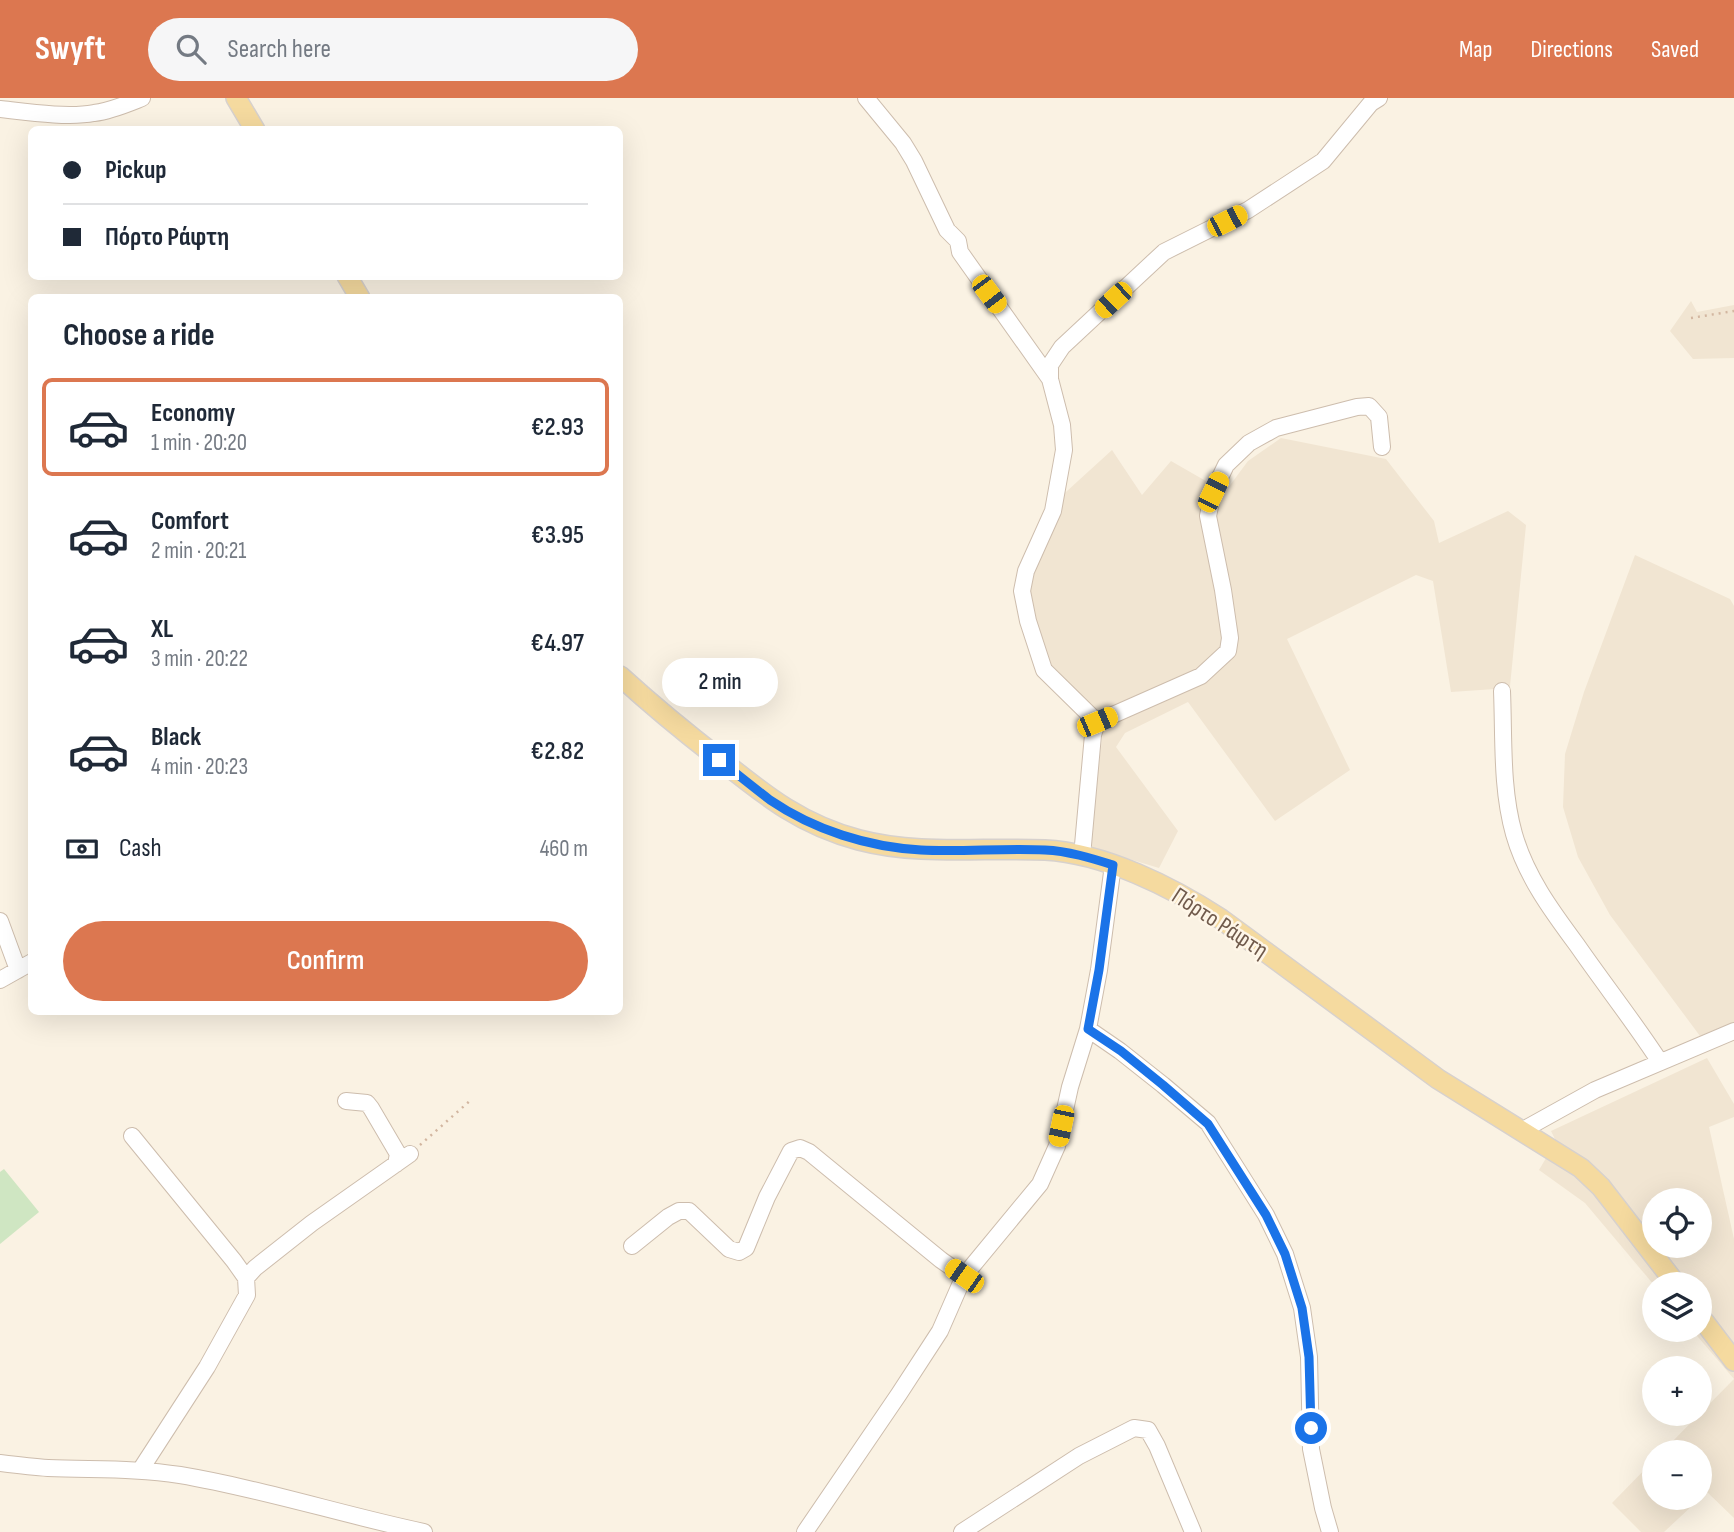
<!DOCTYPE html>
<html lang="en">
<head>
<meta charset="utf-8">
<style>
  body { margin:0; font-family:"Sofia Sans Condensed",sans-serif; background:#f6f6f7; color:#1f2937; height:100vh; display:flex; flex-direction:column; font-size:26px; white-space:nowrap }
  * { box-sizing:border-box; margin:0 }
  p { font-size:23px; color:#747a83 }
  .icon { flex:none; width:38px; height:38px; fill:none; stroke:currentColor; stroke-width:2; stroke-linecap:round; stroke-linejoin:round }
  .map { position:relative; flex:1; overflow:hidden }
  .details { position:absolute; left:28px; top:196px; width:595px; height:721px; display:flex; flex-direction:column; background:#fff; border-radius:10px; box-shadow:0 7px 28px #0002 }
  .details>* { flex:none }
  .guide { position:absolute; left:28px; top:28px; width:595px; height:154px; border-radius:10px; box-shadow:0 7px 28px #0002; display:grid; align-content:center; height:154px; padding:0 35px; background:#fff }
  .buttons { position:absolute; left:1642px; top:1090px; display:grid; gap:14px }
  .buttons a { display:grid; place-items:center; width:70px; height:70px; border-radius:50%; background:#fff; box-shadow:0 7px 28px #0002; font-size:35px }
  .end { position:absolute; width:32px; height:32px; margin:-16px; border:9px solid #1a73e8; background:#fff; box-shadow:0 0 0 4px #fff }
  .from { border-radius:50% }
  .bubble { position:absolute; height:49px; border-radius:24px; background:#fff; box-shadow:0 7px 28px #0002; font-size:23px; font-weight:600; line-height:49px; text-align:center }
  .car { position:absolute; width:21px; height:42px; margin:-21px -10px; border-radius:9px; box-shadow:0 0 5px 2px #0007; background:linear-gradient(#f5c518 24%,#345 0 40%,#f5c518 0 76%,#345 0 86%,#f5c518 0) }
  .guide b { display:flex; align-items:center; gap:24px; height:66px; font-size:26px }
  .guide b+b { border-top:2px solid #e0e1e3 }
  .guide i { width:18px; height:18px; background:#1f2937 }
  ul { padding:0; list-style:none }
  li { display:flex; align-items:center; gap:21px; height:98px; margin:0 14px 10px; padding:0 21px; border:4px solid transparent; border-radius:10px }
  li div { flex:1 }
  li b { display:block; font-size:26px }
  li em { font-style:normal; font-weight:600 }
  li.on { border-color:#dc7750 }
  li>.icon { width:63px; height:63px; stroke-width:1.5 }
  h2 { padding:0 35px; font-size:32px; line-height:84px }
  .pay { display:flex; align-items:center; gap:18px; height:77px; padding:0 35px; font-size:26px }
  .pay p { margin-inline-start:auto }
  .action { display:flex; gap:14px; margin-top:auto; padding:14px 35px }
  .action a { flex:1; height:80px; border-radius:42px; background:#dc7750; color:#fff; font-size:28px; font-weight:600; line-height:80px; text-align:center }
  header { display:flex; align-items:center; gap:42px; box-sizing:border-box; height:98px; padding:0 35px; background:#dc7750; color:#fff }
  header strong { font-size:33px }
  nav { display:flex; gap:38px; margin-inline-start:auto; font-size:24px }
  .search { width:490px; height:63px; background:#f6f6f7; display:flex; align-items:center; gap:18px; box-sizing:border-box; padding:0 24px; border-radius:38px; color:#747a83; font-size:26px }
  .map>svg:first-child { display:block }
  .residential { fill:#f1e5d2; fill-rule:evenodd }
  .green { fill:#cfe6c2 }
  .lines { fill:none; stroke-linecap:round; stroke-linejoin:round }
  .minor-casing { stroke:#cdbdad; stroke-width:18 }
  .major-casing { stroke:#d7d1cd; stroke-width:22 }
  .path { stroke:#d2b6a0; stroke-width:2.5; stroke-dasharray:2 5; stroke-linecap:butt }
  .minor { stroke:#fff; stroke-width:16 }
  .major { stroke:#f5da9f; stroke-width:19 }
  .route { stroke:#1a73e8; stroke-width:9 }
  .labels { text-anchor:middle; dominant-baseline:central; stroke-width:5; stroke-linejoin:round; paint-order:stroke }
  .street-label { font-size:24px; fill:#705a4b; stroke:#fef6e8 }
</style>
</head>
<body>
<header>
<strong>Swyft</strong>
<div class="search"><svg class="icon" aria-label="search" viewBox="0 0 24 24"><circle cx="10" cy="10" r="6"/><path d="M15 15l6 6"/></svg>Search here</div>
<nav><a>Map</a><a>Directions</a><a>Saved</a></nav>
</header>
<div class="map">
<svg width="1734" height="1434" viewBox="0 0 1734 1434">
  <rect width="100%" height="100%" fill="#faf2e3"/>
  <path class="residential" d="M1691,203L1697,214L1734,207V260L1693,261L1670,233Z
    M1281,340L1386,361L1434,423L1439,445L1508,413L1526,427L1510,588L1495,591L1451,594L1433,483L1416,477L1287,541L1350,672L1275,723L1188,604L1125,635L1116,649L1178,733L1159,770L1089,749L1103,633L1037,576L1015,496L1044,414L1112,352L1142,397L1171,363L1225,394L1248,363Z
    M1635,457L1730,501L1734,508V924L1700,938L1610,817L1578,759L1563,709L1565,656L1584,594Z
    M1707,960L1734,1006V1019L1709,1029L1734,1141V1420L1707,1394L1664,1434H1641L1612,1405L1654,1362V1400H1699V1354H1662L1734,1281L1692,1232H1699V1186L1654,1187L1585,1105L1539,1072L1556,1043L1551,1033ZM1654,1102H1699V1148H1654Z"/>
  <path class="green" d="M4,1071L39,1114L0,1146V1074Z"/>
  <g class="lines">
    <defs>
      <path id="minor" d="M866,0L903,45L914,63L947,132L958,143L960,154L1050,281
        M0,11C27,14 68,20 94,15C111,13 127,6 142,0
        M1502,593C1504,641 1501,690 1514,736C1526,778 1551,812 1577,847C1604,886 1634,924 1660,964
        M1097,624L1201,578L1228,553L1230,540L1223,492L1208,418L1213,394L1226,367L1249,345L1276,330L1357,309L1369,308L1379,319L1382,349
        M1082,758L1093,637L1097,624L1044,572L1028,523L1022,493L1026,473L1053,413L1064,352L1062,327L1050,281V267L1062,249L1164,154L1248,112L1323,63L1371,5L1379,0
        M0,823L18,872
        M0,882L32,864
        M1088,931L1120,953L1163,987L1208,1025L1266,1117L1285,1156L1302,1210L1309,1259L1311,1351L1323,1410L1330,1434
        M346,1003L367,1005L371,1010L398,1056L396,1066
        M1523,1032L1595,992L1734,933
        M132,1038L234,1163L246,1180L247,1197L207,1269L141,1371
        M632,1148L668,1119L679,1113H689L729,1151L739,1154L746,1150L767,1099L791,1053L800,1050L809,1054L941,1162L964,1178
        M246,1180L255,1170L312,1125L410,1056
        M0,1365C16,1367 32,1369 48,1370C92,1372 136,1370 180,1377C263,1391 343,1417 424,1434
        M805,1434L899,1296L940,1233L964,1178L1040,1086L1057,1048L1070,989L1088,931L1099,872L1113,767
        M962,1434L1079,1358L1134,1330L1148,1332L1157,1348L1193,1434"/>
      <path id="major" d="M236,0L255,32
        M347,178L360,200
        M620,578C653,608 687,636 722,663C767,699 802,727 859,742C920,758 982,749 1045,752C1104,755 1172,789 1221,821L1438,981L1581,1070L1601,1089L1676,1186
        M1699,1217L1734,1263"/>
    </defs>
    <use href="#minor" class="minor-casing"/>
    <use href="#major" class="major-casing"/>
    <path class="path" d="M1691,220L1734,213
      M420,1047L472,1001"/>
    <use href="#minor" class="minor"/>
    <use href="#major" class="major"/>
  </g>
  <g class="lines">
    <path class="route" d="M719,662C736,675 753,689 770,702C814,732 868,749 921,752C962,754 1004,750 1045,752C1068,753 1091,760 1113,767L1099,872L1088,931L1121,953L1163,987L1208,1026L1266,1117L1285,1156L1302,1210L1309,1259L1311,1330"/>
  </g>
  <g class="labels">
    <g class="street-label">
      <text transform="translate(1220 825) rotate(33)">Πόρτο Ράφτη</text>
    </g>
  </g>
</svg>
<div class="buttons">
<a><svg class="icon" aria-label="locate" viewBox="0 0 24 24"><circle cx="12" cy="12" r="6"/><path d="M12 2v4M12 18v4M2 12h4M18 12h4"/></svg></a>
<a><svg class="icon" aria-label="layers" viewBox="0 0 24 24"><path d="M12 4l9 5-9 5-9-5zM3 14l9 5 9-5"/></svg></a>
<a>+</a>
<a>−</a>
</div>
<i class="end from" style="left:1311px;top:1330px"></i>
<i class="end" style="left:719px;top:662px"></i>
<div class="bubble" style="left:662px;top:560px;width:116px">2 min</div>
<i class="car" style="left:1227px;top:123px;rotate:63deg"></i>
<i class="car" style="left:989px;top:196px;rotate:143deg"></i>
<i class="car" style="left:1113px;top:202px;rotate:227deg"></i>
<i class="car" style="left:1213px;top:394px;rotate:26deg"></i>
<i class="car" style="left:1097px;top:624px;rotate:67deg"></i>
<i class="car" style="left:1061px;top:1028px;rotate:192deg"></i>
<i class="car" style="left:964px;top:1178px;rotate:305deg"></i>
<div class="guide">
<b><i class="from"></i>Pickup</b>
<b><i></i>Πόρτο Ράφτη</b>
</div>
<section class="details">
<h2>Choose a ride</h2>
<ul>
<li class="on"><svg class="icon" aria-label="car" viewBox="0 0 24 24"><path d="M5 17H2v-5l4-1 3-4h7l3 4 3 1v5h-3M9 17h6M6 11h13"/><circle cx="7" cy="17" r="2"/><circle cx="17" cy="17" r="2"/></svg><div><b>Economy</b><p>1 min · 20:20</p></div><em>€2.93</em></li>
<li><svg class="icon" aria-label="car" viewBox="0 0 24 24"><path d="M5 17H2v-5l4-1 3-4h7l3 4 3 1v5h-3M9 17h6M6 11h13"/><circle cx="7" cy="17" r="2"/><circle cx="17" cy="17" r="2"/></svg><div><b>Comfort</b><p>2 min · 20:21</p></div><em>€3.95</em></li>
<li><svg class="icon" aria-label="car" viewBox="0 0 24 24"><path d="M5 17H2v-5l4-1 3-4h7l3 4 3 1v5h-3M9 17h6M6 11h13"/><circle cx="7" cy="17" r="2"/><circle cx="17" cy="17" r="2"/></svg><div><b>XL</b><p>3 min · 20:22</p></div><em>€4.97</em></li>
<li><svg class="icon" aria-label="car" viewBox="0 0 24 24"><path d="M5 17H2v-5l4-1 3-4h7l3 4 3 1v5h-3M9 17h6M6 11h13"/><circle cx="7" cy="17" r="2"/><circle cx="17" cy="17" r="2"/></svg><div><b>Black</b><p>4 min · 20:23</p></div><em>€2.82</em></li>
</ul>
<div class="pay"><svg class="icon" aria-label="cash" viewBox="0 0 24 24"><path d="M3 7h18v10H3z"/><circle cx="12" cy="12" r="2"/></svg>Cash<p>460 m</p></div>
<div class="action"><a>Confirm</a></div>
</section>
</div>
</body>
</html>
